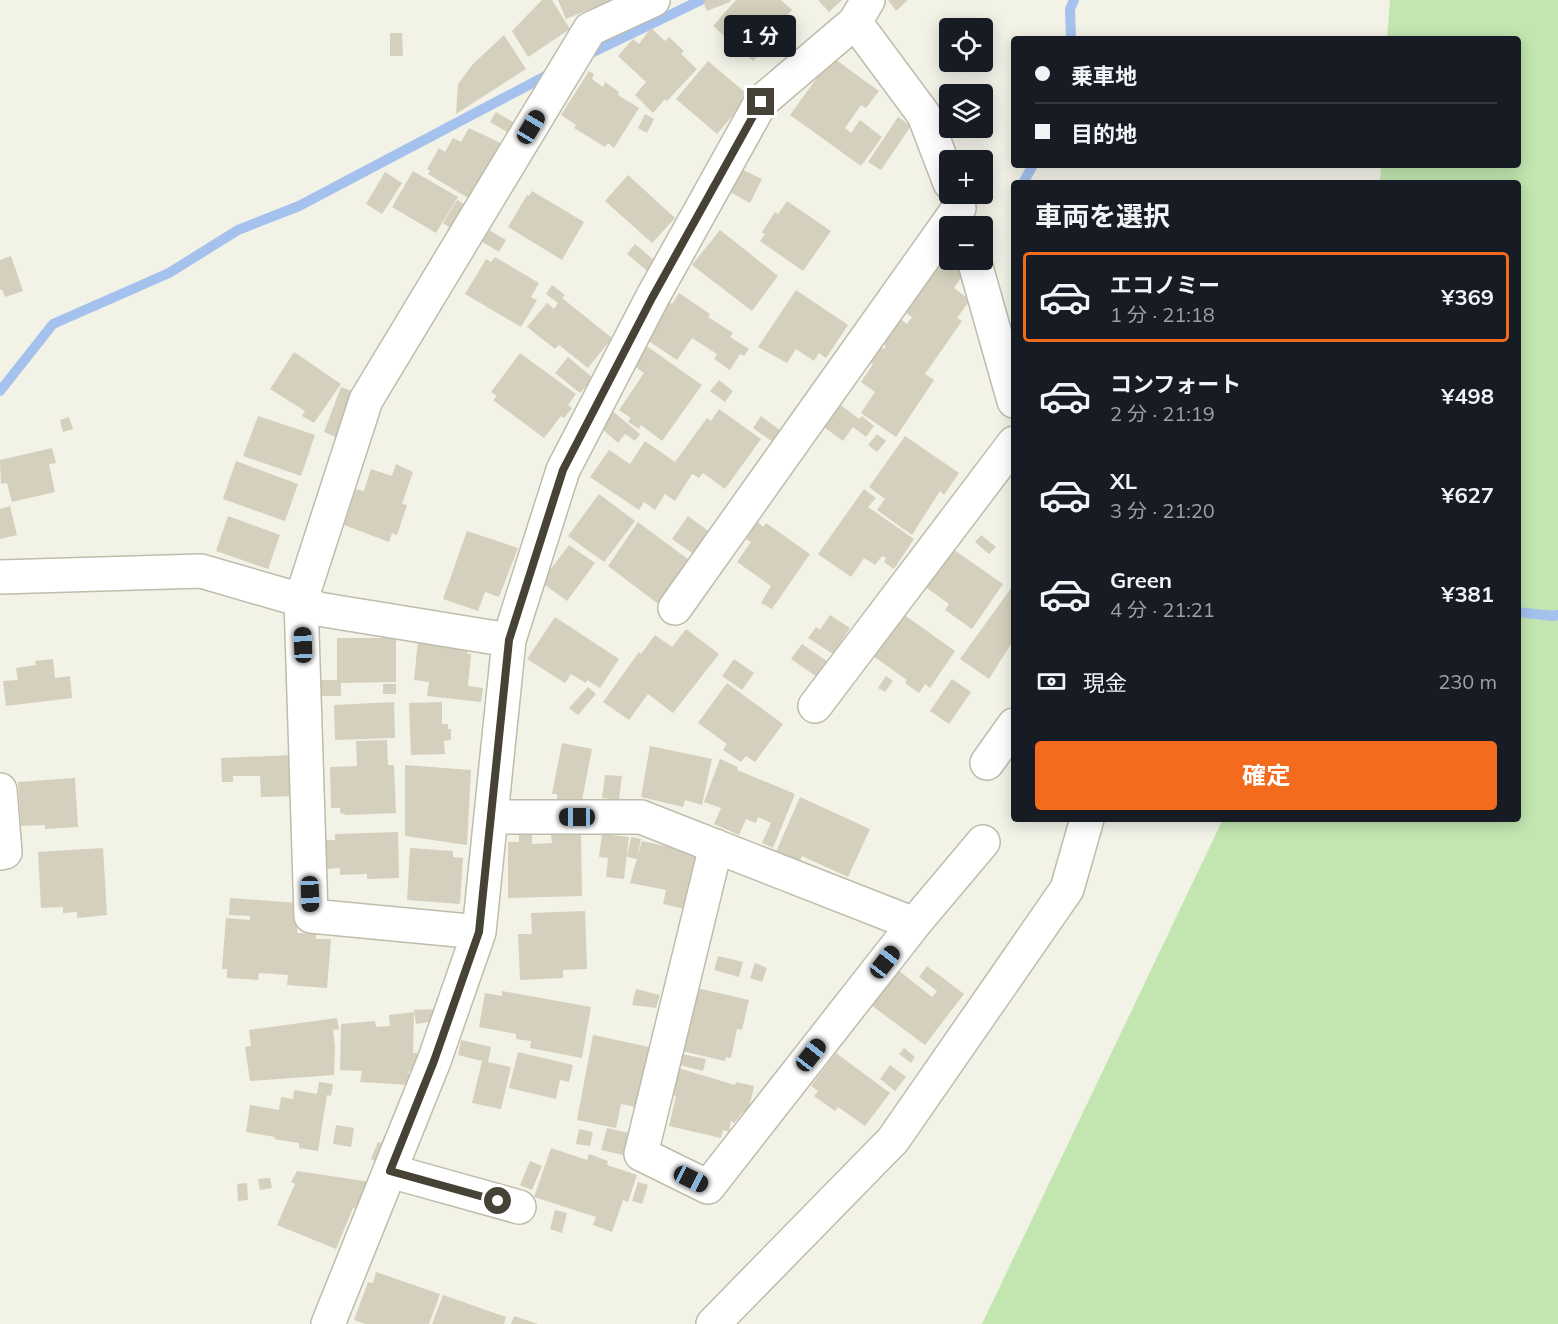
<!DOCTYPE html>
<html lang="ja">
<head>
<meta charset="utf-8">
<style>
  body { margin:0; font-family:Mulish,"Noto Sans JP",sans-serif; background:#20242c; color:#f1f3f6; height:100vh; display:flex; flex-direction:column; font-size:22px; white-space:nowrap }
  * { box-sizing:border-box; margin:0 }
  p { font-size:20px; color:#9ea1a6 }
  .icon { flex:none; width:33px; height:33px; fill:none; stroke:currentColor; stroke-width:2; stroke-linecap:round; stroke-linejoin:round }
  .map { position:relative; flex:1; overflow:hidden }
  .details { position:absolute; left:1011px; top:180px; width:510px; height:642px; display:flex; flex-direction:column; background:#171b24; border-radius:6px; box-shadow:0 3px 15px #0003 }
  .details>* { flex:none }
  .top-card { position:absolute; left:1011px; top:36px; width:510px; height:132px; border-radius:6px; box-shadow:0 3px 15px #0003; display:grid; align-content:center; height:132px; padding:0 24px; background:#171b24 }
  .tools { position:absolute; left:939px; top:18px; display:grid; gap:12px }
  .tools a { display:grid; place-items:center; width:54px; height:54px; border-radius:6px; background:#171b24; box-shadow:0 3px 15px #0003; font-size:30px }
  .end { position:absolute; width:27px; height:27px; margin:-14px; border:8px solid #464336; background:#fff; box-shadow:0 0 0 3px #fff }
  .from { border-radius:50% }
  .bubble { position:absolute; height:42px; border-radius:6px; background:#171b24; box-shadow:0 3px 15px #0003; font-size:20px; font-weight:700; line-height:42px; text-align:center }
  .car { position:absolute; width:18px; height:36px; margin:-18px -9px; border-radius:8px; box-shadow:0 0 4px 2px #0007; background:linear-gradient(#222 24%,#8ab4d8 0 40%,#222 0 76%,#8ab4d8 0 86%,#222 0) }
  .top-card b { display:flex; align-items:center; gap:21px; height:57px; font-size:22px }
  .top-card b+b { border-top:2px solid #363941 }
  .top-card i { width:15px; height:15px; background:#f1f3f6 }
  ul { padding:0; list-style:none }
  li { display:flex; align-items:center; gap:18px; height:90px; margin:0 12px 9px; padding:0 12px; border:3px solid transparent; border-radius:6px }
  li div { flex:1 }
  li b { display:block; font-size:22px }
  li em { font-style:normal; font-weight:700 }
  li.selected { border-color:#f46b1d }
  li>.icon { width:54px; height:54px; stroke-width:1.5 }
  h2 { padding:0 24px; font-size:27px; line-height:72px }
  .pay { display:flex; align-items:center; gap:15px; height:66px; padding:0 24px; font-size:22px }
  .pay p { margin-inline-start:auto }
  .cta { display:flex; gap:12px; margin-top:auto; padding:12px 24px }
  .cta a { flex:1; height:69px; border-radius:6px; background:#f46b1d; color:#fff; font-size:24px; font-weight:700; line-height:69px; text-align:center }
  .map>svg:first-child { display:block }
  .green { fill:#c3e6b1 }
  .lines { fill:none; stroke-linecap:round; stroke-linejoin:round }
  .stream { stroke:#a5c1ee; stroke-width:10 }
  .building { fill:#d4d0bd }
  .minor-casing { stroke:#bebcaa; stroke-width:36 }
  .minor { stroke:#fff; stroke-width:33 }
  .route { stroke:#464336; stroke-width:8 }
</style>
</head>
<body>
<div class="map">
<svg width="1558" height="1324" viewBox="0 0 1558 1324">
  <rect width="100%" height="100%" fill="#f3f2e7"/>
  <path class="green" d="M1390,0H1558V1324H982L1223,819H1518V183H1380L1381,165H1518V39H1387Z"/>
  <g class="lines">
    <path class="stream" d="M1071,39L1070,9L1074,0
      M585,56L701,0
      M1023,183L1033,165
      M0,391L53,324L169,273L238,230L299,206L555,71
      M1518,612L1553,616L1558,615"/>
  </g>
  <path class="building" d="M542,0H552L570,29L528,57L512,31Z
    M558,0H613L566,19Z
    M707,0H730V2L707,11L703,2Z
    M736,0H781L792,10L778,25L782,28L753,61L713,26Z
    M818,0H842L829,12Z
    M888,0H908L896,11Z
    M651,28L665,41L669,37L684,51L681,54L697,69L667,101L665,99L653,113L635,95L646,82L618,56L633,39L639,44Z
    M390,33H402L403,56H390Z
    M504,35L526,69L456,114L458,84L473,64Z
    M832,57L879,91L866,108L861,105L845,128L851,133L860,120L882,137L861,166L790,115Z
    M708,61L753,99L737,117L734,114L717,134L676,99Z
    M589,71L594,74L592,79L603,87L605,82L619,92L618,95L639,108L614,148L608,143L605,147L574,128L576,125L561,115Z
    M496,112L518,125L512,135L490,122Z
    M645,114L654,119L647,133L638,128Z
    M898,117L911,126L881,170L868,162Z
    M469,128L505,145L473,201L428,174L430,171L427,169L439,148L445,152L453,138L461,142Z
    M741,169L762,179L750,203L730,192Z
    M413,171L458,197L436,233L392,207Z
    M385,172L402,183L382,214L366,204Z
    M628,175L675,218L652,243L605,201Z
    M532,191L584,222L562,260L508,227L527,195L529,196Z
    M457,200L470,207L455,231L443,223Z
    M787,201L831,231L803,271L760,241L765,234L762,232L775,212L778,214Z
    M489,230L506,240L499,252L481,241Z
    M720,230L778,276L752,311L692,265Z
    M635,244L655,261L647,271L627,254Z
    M950,250V260H959L965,272L954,288L970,300L957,318L962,321L925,374L934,380L896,437L861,413L875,392L861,382L873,364L866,360L877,344L884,349L886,346L879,341L896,316L907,324L912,317L903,311Z
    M11,256L23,291L5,297L2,289L0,290V260Z
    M495,257L539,283L531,297L537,300L521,327L465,294L486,259L491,262Z
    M552,285L565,295L562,298L612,338L588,368L559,345L555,349L527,327L547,303L554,309L558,303L546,294Z
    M796,290L848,325L826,358L819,353L814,361L796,349L787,363L758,347Z
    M679,293L710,314L708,317L733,333L730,337L749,349L744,356L740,354L730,370L714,359L717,354L692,338L677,360L647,340L650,330L669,302L672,304Z
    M645,345L702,385L662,441L641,425L639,429L633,425L628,422L631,418L619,410L644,373L632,364Z
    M294,352L341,384L314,423L302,416L305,411L270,389Z
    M520,353L576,394L568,405L572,408L564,418L561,416L544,438L493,400L497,396L491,392Z
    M568,357L593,378L580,393L555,373Z
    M719,380L733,391L725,402L710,391Z
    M341,387L357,393L341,439L324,432Z
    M838,403L859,419L862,416L874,426L866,437L853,427L843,441L821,425Z
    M610,409L640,434L635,441L625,434L618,443L602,429Z
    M719,409L761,439L725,489L703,473L699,478L692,474L675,501L665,494L655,510L644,502L639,510L590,477L609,450L630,464L645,441L675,462L707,418L711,421Z
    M258,416L315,435L301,476L243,456Z
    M761,416L781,431L773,442L753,428Z
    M69,417L73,429L63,432L60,420Z
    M877,434L886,441L877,452L868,445Z
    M905,436L959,473L944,495L940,491L912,535L877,510L885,499L869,487Z
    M52,448L56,463L49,464L55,492L12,502L7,483L1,484L0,460Z
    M236,461L298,484L285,521L223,499Z
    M396,464L413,472L402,504L407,505L397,535L392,533L389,542L344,525L356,489L364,491L371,469L392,476Z
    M864,489L876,498L868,507L914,539L894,569L884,562L886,558L882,556L875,565L864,558L851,577L818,554Z
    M599,494L635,521L604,562L568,536Z
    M10,506L17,535L0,539V509Z
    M228,516L280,535L268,569L216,551Z
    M688,516L711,533L695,555L672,539Z
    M638,522L689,560L657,603L608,566Z
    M758,522L763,527L766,523L810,554L772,609L761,603L771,586L737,562L751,542L746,539Z
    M467,531L518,548L499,597L485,592L478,611L443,599Z
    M981,535L996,547L989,554L975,542Z
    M569,545L595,563L567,601L541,582Z
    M947,545L1003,584L972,629L945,610L949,604L920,583Z
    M1014,584V639L989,679L960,659Z
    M903,614L955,651L930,688L925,684L919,693L905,683L907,680L873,656Z
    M830,615L850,628L833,654L808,638L816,627L820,630Z
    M555,617L619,659L600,688L587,680L586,683L571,674L565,683L527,659Z
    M686,629L719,654L673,713L648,694L629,720L603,702L639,652L641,654L655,635L672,647Z
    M337,638H396V682L341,683V696H321V680H337Z
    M418,640L468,645L467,654H471L468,686L483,688L481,702L427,696L429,682L414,680Z
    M802,644L828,662L817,677L791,659Z
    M53,659L55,678L70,676L72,698L6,706L3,681L18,680L16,668L36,665L35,661Z
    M734,659L754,673L742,690L722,676Z
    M886,676L893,681L885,692L878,688Z
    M952,679L971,692L949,724L930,711Z
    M727,683L783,724L755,762L746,756L741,762L723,750L727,744L698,723Z
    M383,684H396V694H383Z
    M588,687L596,694L578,715L569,708Z
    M394,702L395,738L335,740L334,705Z
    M442,702V724H448V729H451V740L444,741L445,754L411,755L409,703Z
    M387,740L388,765H394L396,813L347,815L340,813V808H331L330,767L357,766L356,741Z
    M562,743L592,749L582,800L576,799L575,804L557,803V794H552Z
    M650,746L712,759L702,805L685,800L683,807L641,797Z
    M293,755L295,796L261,797L260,776H233V782H222L221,758Z
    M720,759L738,767L737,770L795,794L773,848L762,843L771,823L758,817L756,823L746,819L739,835L714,824L721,808L704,802Z
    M405,765L471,770L467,845L405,836Z
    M605,775L622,776L619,800L602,798Z
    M75,778L78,827L45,829V825L21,826L18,782Z
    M800,797L870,829L848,877L802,856L799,863L776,852Z
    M398,832L399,878L367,879V874L340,875V868L326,869L325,840H335V834Z
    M581,833L582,896L508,898V842H519V835L532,834V844L552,843L551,834Z
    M602,834L629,837L624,879L606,877L608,858L599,857Z
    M631,837L641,839L637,859L627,857Z
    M642,841L694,852L693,856L697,857L686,895L688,896L685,909L663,904L666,890L630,883Z
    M103,848L107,915L77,918V912L63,913V907L41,908L38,852Z
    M410,848L453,851V857L463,858L460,904L407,900Z
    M230,898L299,903L297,933L316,934V939H331L327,988L287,985L288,975L259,973L258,980L227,978V969H222L226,918L250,920V916L229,915Z
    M585,911L587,969L563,970V978L520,980L518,934H532L531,913Z
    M718,956L743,962L739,977L714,970Z
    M755,963L767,968L762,982L750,978Z
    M927,966L964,994L925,1045L871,1005L898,970L932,997L937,991L919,977Z
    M697,988L749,1000L742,1030L737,1029L731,1058L726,1057L725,1061L682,1051Z
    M636,989L660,995L656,1008L632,1005Z
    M502,991L591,1007L582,1058L530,1048L531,1041L516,1039V1034L479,1027L485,993L502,996Z
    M436,1009L437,1021L416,1024L414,1010Z
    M414,1012L413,1053H417V1072L409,1071L410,1085L360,1082L362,1071L340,1070L341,1024L375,1021L376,1027L390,1026L389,1015Z
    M337,1018L339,1029L333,1030L335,1047L334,1075L250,1081L245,1047L251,1046L249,1030Z
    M593,1035L649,1047L645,1068L649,1069L641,1108L621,1104L616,1128L577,1120Z
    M461,1040L491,1047L488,1062L511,1067L501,1109L472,1103L482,1061L458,1055Z
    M904,1048L915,1057L911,1063L899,1054Z
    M518,1052L573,1065L569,1082L560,1080L556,1099L509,1088Z
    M836,1053L890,1093L865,1126L838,1107L835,1111L814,1096L818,1091L811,1086Z
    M682,1054L706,1059L703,1071L680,1065Z
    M890,1065L906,1077L895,1091L880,1079Z
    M678,1068L735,1085L736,1082L754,1086L748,1113L743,1112L734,1123L731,1121L729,1132L723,1130L721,1138L669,1126L676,1096L672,1095Z
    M319,1082L333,1084L331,1096L327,1095L318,1151L299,1148V1143L274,1139L275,1137L246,1132L250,1105L279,1110L281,1097L293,1099L294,1090L317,1094Z
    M336,1125L354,1128L351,1147L333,1144Z
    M607,1128L633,1134L628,1156L601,1150Z
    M579,1129L593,1132L590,1146L576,1144Z
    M385,1134L392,1137L380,1164L371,1159L378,1142L381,1143Z
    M551,1148L587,1160L589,1154L608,1161L607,1165L637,1175L628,1202L623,1200L612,1232L593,1225L596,1217L534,1197Z
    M530,1161L542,1166L532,1190L520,1185Z
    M297,1171L371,1182L360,1211L353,1208L336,1249L277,1225L295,1184L291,1182Z
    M270,1178L272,1188L260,1190L258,1179Z
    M638,1182L648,1185L642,1204L632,1201Z
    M247,1183L248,1200L238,1201L237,1184Z
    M555,1210L567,1213L562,1233L550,1229Z
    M376,1272L440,1294L429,1324H365L354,1320L368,1282L373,1283Z
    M443,1295L506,1317L504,1324H432Z
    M514,1316L538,1324H511Z"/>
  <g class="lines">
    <defs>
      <path id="minor" d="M855,22L924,115L950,183
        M974,260L1014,401
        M0,577L201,571L301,600L318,609L509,640
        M675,608L959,208
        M815,706L1014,443
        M987,763L1014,725
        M0,790L5,852L0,853
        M491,817H641L914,924
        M716,846L641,1154L708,1187L914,924L983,842
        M479,932L311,916L301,600L366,400L590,29L653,0
        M390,1171L519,1207
        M328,1324L434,1061L479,932L509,640L563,470L652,298L761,102L855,22L868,0
        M713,1324L893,1140L1067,889L1087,819"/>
    </defs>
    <use href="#minor" class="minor-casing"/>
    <use href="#minor" class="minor"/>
  </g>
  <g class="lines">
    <path class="route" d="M498,1201L390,1171L434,1061L479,932L509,640L563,470L652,298L761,102"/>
  </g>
</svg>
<div class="tools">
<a><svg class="icon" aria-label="locate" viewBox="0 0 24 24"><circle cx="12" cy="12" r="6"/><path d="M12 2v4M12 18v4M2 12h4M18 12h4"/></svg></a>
<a><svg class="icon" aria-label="layers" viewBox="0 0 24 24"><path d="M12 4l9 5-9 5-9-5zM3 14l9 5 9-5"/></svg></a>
<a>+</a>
<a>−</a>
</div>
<i class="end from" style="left:498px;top:1201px"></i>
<i class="end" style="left:761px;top:102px"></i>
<div class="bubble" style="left:724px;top:15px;width:72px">1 分</div>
<i class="car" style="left:531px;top:127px;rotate:31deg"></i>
<i class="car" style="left:303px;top:645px;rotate:358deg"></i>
<i class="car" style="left:577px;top:817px;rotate:270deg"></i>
<i class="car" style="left:310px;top:894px;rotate:178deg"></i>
<i class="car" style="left:885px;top:962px;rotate:38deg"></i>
<i class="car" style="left:811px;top:1055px;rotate:38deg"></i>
<i class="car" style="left:691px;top:1179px;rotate:116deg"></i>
<div class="top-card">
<b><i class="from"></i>乗車地</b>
<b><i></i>目的地</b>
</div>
<section class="details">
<h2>車両を選択</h2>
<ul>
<li class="selected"><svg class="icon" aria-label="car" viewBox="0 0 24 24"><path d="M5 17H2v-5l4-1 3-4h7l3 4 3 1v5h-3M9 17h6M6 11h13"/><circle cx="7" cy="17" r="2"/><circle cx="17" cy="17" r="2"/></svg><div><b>エコノミー</b><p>1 分 · 21:18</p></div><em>¥369</em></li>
<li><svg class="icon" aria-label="car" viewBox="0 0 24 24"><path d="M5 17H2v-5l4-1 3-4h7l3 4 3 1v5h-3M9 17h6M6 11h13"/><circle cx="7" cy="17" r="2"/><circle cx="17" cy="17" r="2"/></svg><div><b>コンフォート</b><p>2 分 · 21:19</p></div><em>¥498</em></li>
<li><svg class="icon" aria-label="car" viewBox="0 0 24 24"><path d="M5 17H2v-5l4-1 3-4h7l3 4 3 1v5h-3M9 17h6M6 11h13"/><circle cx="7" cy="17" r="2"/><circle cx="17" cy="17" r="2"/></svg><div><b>XL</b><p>3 分 · 21:20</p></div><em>¥627</em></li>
<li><svg class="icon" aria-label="car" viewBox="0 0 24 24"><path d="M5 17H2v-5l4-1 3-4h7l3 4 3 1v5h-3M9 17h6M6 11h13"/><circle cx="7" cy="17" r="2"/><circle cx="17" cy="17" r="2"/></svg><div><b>Green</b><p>4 分 · 21:21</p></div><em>¥381</em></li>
</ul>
<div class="pay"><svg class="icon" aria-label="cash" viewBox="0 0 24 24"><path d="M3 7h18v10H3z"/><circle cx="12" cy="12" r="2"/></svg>現金<p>230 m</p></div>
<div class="cta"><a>確定</a></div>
</section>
</div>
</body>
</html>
